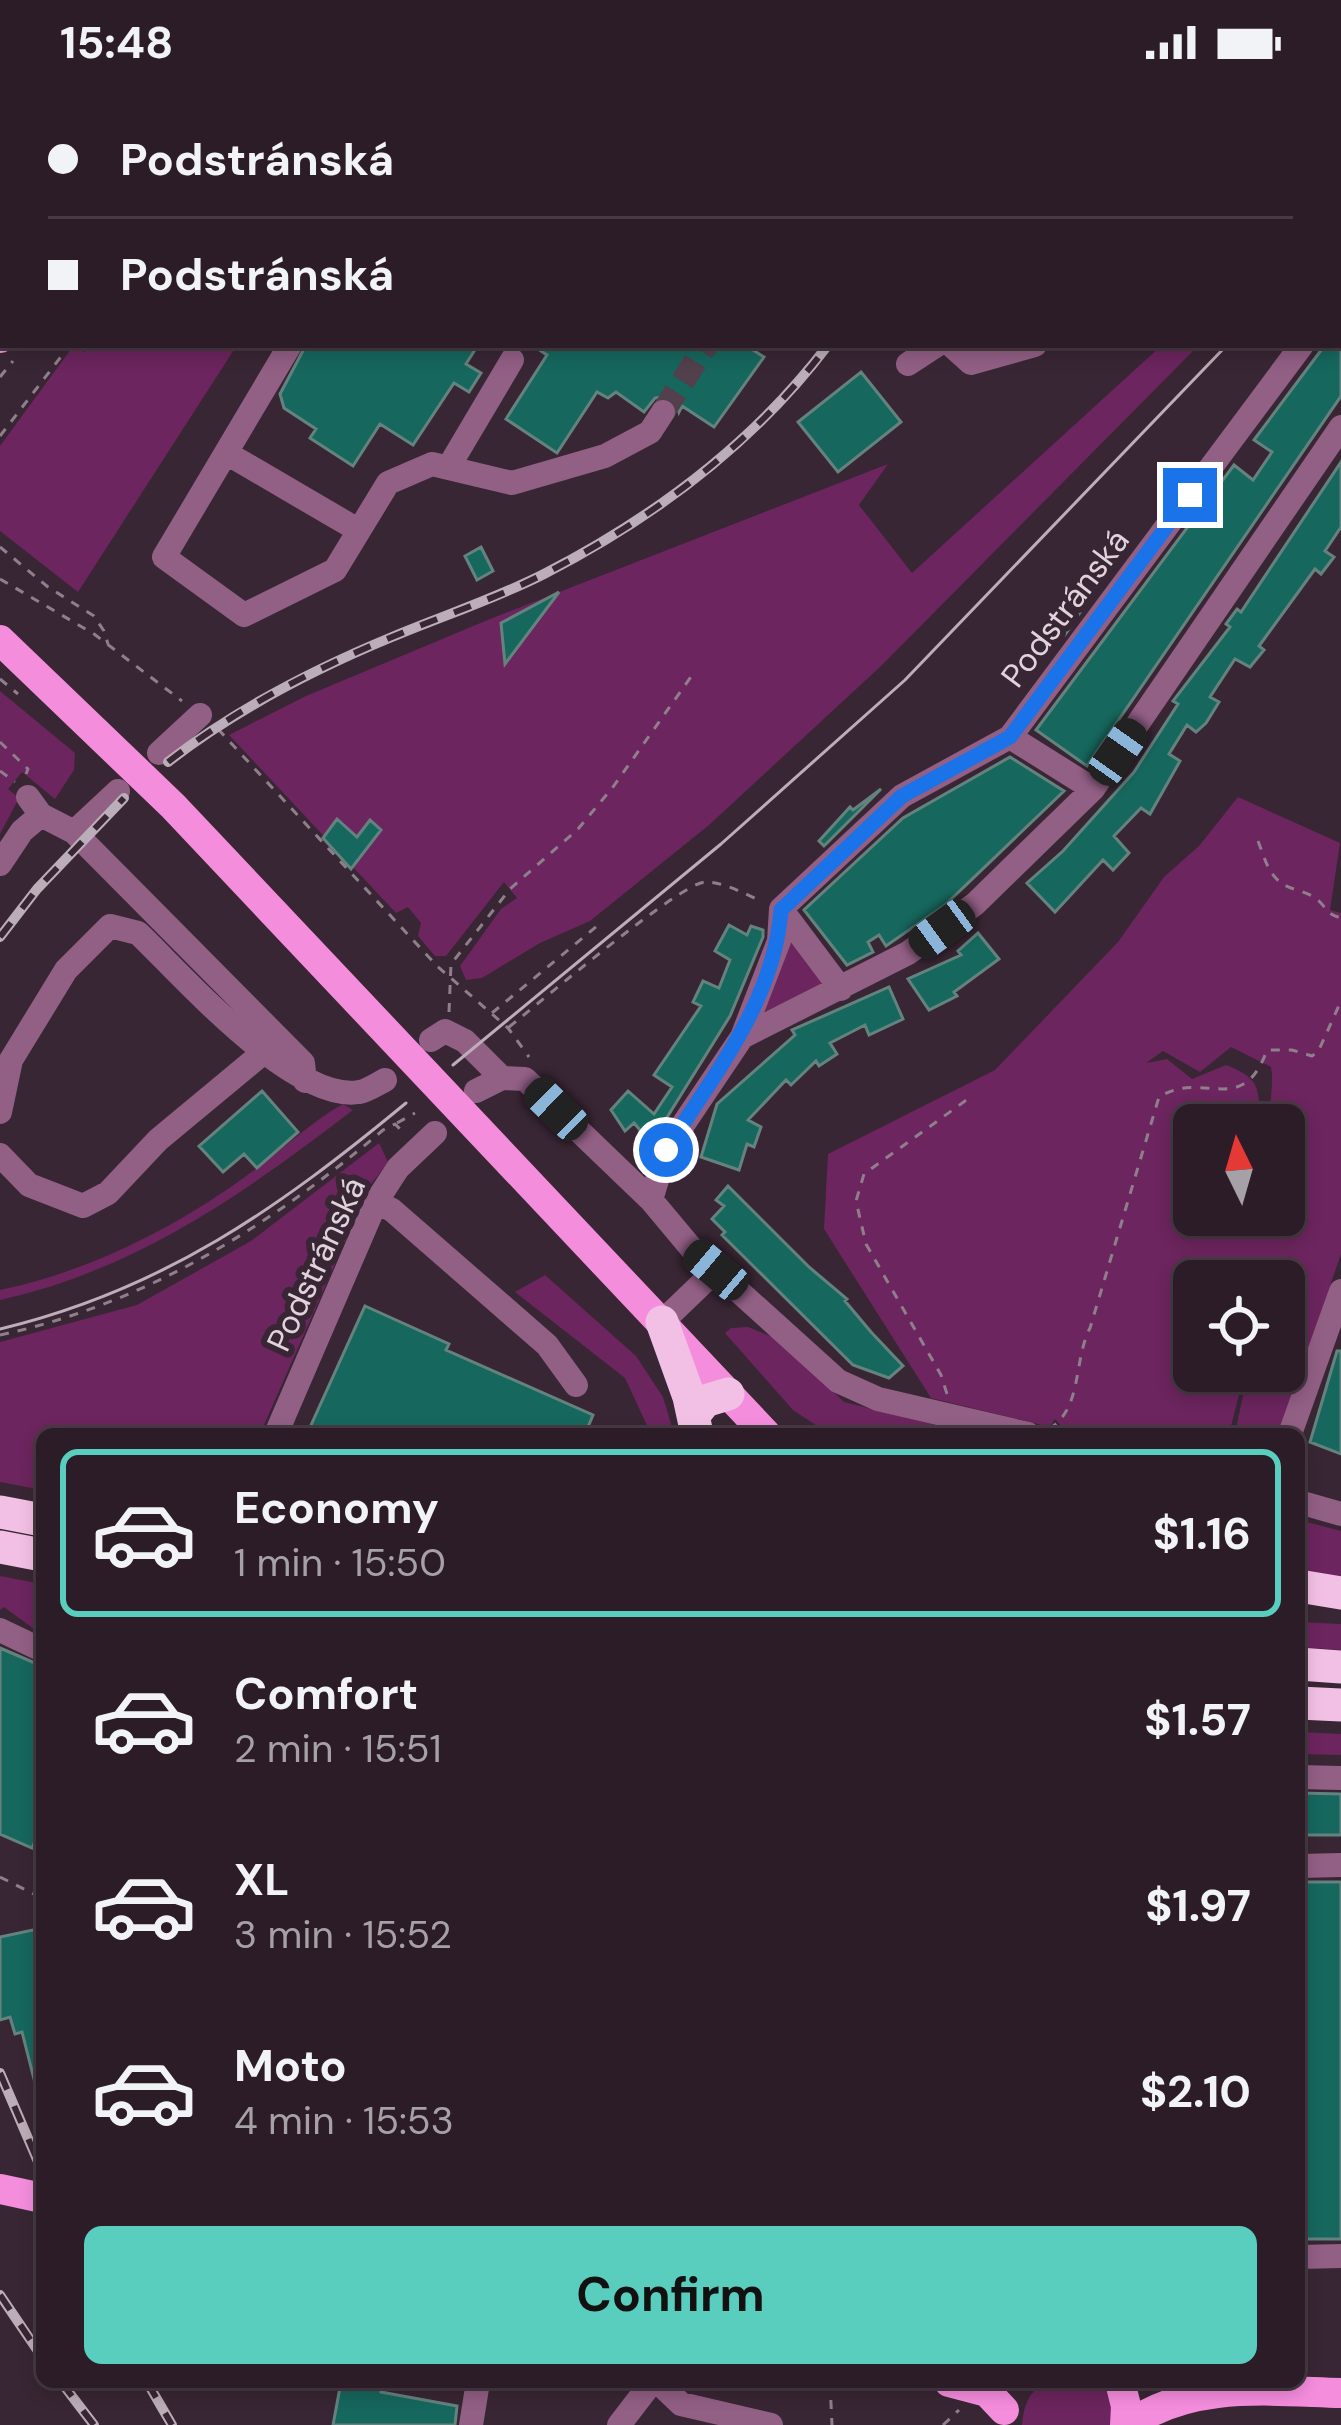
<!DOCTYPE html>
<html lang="en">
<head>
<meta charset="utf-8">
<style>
  body { margin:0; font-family:"DM Sans",sans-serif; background:#33252f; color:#f1f3f6; height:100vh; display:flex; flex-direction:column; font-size:45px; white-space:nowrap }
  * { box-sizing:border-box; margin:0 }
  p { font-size:39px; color:#a6a1a7 }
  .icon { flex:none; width:66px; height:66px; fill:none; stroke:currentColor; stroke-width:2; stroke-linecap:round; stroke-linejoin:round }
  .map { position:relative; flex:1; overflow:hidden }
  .drawer { position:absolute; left:36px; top:1344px; width:1269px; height:960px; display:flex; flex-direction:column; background:#2b1c27; border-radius:18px; box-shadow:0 6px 18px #0003,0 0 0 3px #473a44 }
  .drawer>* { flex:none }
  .hud { position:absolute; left:0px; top:0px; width:1341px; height:264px; box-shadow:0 6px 18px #0003,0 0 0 3px #473a44; display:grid; align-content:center; height:264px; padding:0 48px; background:#2b1c27 }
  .needle { width:78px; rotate:355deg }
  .fabs { position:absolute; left:1173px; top:1020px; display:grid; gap:24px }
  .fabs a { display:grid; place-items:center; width:132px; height:132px; border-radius:18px; background:#2b1c27; box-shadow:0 6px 18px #0003,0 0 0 3px #473a44; font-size:60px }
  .end { position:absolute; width:54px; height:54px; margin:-27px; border:15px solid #1a73e8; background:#fff; box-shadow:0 0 0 6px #fff }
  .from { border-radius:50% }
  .car { position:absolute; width:36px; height:72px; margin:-36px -18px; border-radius:15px; box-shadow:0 0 9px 3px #0007; background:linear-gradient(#222 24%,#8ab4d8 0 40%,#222 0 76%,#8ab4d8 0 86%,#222 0) }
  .hud b { display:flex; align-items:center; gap:42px; height:114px; font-size:45px }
  .hud b+b { border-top:3px solid #473a44 }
  .hud i { width:30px; height:30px; background:#f1f3f6 }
  ul { padding:21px 0 0; list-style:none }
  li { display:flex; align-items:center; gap:36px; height:168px; margin:0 24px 18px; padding:0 24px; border:6px solid transparent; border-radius:18px }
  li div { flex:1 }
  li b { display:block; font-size:45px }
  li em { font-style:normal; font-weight:700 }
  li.active { border-color:#59cebe }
  li>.icon { width:108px; height:108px; stroke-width:1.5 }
  .action { display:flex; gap:24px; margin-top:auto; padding:24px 48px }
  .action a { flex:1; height:138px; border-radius:18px; background:#59cebe; color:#111; font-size:48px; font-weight:700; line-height:138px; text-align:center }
  .status { display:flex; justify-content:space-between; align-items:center; height:84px; padding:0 60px; background:#2b1c27; direction:ltr }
  .status svg { height:33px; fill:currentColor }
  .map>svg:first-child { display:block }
  .green { fill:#6c255e; fill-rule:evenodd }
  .building { fill:#16675e; stroke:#64837e; stroke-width:3 }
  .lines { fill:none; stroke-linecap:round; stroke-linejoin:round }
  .minor-tunnel { stroke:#52404d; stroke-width:24; stroke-dasharray:24 12; stroke-linecap:butt }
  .path { stroke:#8f7f8a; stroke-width:3; stroke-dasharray:9 9; stroke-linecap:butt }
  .minor { stroke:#925f85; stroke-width:24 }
  .major { stroke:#f58ddd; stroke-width:30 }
  .highway { stroke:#f3c0e5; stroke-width:33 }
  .tram { stroke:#bcaeb8; stroke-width:3 }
  .rail-casing { stroke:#bcaeb8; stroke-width:10 }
  .rail { stroke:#392634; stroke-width:6; stroke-dasharray:18; stroke-linecap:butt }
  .route { stroke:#1a73e8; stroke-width:15 }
  .labels { text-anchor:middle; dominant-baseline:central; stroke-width:12; stroke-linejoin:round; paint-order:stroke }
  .street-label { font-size:33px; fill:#e0d4dc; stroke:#392634 }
</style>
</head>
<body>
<div class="status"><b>15:48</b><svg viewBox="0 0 49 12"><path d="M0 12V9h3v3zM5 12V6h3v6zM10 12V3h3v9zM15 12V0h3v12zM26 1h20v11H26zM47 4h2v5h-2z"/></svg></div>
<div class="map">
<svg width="1341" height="2341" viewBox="0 0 1341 2341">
  <rect width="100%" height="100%" fill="#392634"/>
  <path class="green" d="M74,261L84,268L90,261H237L78,508L0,447V362Z
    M1162,261H1199L880,583L709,741L590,837L540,859L482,894L466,896L460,882L501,825L517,814L504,798L446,872H435L418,852L421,839L408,823L396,829L229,651L306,612L490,535L888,380L859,421L912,489Z
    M0,607L75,669L74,686L55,715L22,688L8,705L19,714L0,750Z
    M1238,713L1340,759L1330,826L1341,829V1170L1279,1350H1235L1248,1287H1284V1197H1194V1287H1245L1229,1350H1085L1065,1346L1055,1335L1050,1343L931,1314L824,1145L828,1070L995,986L1118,858L1164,793L1199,762ZM1231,963L1271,983C1275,1003 1266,1023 1274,1041H1284V1131H1194V1041H1270C1248,1016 1274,999 1226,981L1192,995L1167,975L1146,979L1163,967L1200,988Z
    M787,857L796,858L827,898L771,929L764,927Z
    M343,1020L353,1026C245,1109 136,1186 0,1216V1206C91,1187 179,1142 253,1087C284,1065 309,1039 343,1020Z
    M379,1059L388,1078L369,1103L260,1350H42V1406L0,1398V1258L137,1221L251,1157Z
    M545,1191L636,1272L663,1313L674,1350H651L625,1294L515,1208Z
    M748,1243L780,1256L844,1318L971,1350H829L793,1326L725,1249L731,1244Z
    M1299,1436L1341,1447V1493H1325L1299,1485Z
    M0,1492L42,1500V1551L4,1523L0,1526Z
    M1299,1538L1341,1540V1566L1299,1563Z
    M1299,1648L1341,1650V1671L1299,1670Z
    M1043,2298H1108L1112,2316L1110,2341H1022C1024,2321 1028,2311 1043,2298Z"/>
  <path class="building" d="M306,261H478L466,280L481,289L469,308L454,299L413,361L380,340L353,382L310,354L316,345L284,324L280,310Z
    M532,261H745L764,273L714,343L682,322L679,328L677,320L665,312L655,314L644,328L616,308L608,314L597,308L557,369L506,335L547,271Z
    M1325,261L1341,265V312L1087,682L1036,646L1234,381L1253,396L1272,368L1254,356Z
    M861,288L901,338L838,388L798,338Z
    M1341,378V443L1325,467L1334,473L1321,490L1315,485L1259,562L1264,566L1250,583L1235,575L1210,613L1219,618L1206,639L1196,648L1187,641L1169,670L1180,677L1150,730L1141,724L1114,752L1129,769L1113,786L1103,776L1055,828L1027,799L1063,767L1134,688L1178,620L1173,617L1230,543L1226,540L1237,525L1241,528Z
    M1120,449L1131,456L1101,500L1089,490Z
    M481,463L493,487L477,496L465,472Z
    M559,508L505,580L501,539Z
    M1071,516L1083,524L1065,551L1052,542Z
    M1010,673L1064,707L945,821L886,862L879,851L868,858L873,868L847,881L804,826L903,734Z
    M881,705L824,762L819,757L850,723L853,726Z
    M337,735L357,753L370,736L381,746L351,785L323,754Z
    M729,841L747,851L751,842L763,846V853L730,932L651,1059L634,1039L625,1047L611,1026L628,1007L654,1030L672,1003L654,991L701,922L693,918L703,897L719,904L730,876L715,867Z
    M978,849L999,875L954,908L957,912L929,926L908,895L961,871L958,867Z
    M889,903L903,935L869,951L865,941L830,959L837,970L819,982L816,977L791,1001L786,996L748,1036L761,1043L754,1063L747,1060L739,1086L701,1073L717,1020L795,951L792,946Z
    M262,1007L298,1048L257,1084L244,1070L223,1088L199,1062Z
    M728,1102L809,1183L847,1215L845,1217L871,1248L903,1282L889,1294L853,1281L728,1157L722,1151L725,1148L712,1135L724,1122L716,1116Z
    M365,1222L449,1260L446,1266L593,1331L585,1350H307Z
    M1337,1267H1341V1370L1310,1358Z
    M0,1564L42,1582V1741L32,1764L0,1750Z
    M1299,1709L1341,1710V1751H1299Z
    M1299,1798H1341V2155H1301Z
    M42,1844V2003H36L22,1948L15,1950L10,1933L0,1936V1853Z
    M341,2298H383L381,2308L457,2322L455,2341H333Z"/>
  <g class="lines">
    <path class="minor-tunnel" d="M663,328L706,261"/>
    <path class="path" d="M229,3L232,0
      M267,3L269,0
      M0,293L13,277
      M0,352L70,261
      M0,463L48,503L94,532L104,547L108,560
      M0,495L94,550L182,617
      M0,595L18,610
      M218,645L437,882L508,944L529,973
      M0,658L28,685L26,690
      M0,687L15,698
      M1258,757C1266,777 1269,796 1291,804C1300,807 1312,810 1319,817C1328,826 1327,830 1341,834
      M449,928L451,880L510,805L578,745L613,703L693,590
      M492,929L597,842
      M509,943C538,920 680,799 705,798C723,798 743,809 759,816
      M397,1039L415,1029
      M0,1251C146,1220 270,1142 383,1046L395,1040L404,1049
      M947,1310L941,1291L866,1160L856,1117L864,1090L972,1012
      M1049,1345C1083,1324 1073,1277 1090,1244L1159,1013C1204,985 1242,1035 1267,966H1292L1312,972L1318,968L1341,917
      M0,1793L42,1814
      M606,2298L621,2303
      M830,2298L832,2341
      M943,2341L959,2326"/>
    <path class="minor" d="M538,3L539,0
      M863,3L865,0
      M1106,3V0
      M1338,212L1341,208
      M1338,247L1341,249
      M290,261L164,473L244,531L335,486L388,399L432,380L512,399L605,372L650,348L663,328
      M951,261L971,279L1035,261
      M908,280L937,261
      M228,370L358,446
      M448,384L512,276
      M1010,653L1093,705
      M159,669L200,631
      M28,713L41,731L74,748L303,979L305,997
      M74,748L118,707
      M0,780L22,747L41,731
      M781,825L841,905
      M742,953L779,857L781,825L902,712L1010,653L1302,261
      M431,956L445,947L465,957L502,994
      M476,1007L502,994L525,995L651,1116L692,1165L838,1297L878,1315L1028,1350
      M0,1028L11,976L66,886L110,842L138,849C183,892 294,1019 359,1008C367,1007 377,1000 385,996
      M0,1071L29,1101L83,1122L108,1109L158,1056L264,968
      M651,1116L666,1066L742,953L908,869L975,820L1093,705L1341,343
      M376,1118L392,1126L547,1261L576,1301
      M662,1238L716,1186
      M276,1350L376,1118L398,1084L435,1049
      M1290,1350L1341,1207
      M1299,1418L1341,1430
      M0,1546L42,1566
      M1299,1693L1341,1694
      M1299,1782L1341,1781
      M1299,2173L1341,2172
      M658,2298L681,2320L771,2341
      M471,2341L478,2298
      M619,2341L652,2298"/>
    <path class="major" d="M146,3L148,0
      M198,3L200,0
      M0,191L3,187
      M0,254L3,250
      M0,556L173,722L766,1350
      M0,2105L42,2114
      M949,2298L987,2308L1004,2326
      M1120,2298L1126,2322L1125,2341
      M1129,2341C1191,2297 1268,2307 1341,2309"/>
    <path class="highway" d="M662,1238L689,1313L697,1350
      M694,1331L705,1317L728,1310
      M0,1428L42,1436
      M0,1463L42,1471
      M1299,1502L1341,1509
      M1299,1580L1341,1583
      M1299,1619L1341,1621"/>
    <path class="tram" d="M55,3L57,0
      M0,54L3,50
      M1338,147L1341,144
      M453,981L721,760L905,596L1227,261
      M0,1245C163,1206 279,1124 406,1019"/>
    <defs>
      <path id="rail" d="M941,3L943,0
        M996,3L998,0
        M168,678C236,625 312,586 392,553C442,532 495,515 544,490C655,433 753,360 828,261
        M0,853L37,805L124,714
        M0,1989L42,2087
        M0,2211L42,2273
        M61,2298L94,2341
        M147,2298L172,2341"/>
    </defs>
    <use href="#rail" class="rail-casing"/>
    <use href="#rail" class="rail"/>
  </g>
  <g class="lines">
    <path class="route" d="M666,1066C714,990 774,918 781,826L902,712L1010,653L1190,411"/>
  </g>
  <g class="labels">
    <g class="street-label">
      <text transform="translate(1065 524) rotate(-53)">Podstránská</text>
      <text transform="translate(316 1180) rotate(-65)">Podstránská</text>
    </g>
  </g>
</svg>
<div class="fabs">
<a><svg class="needle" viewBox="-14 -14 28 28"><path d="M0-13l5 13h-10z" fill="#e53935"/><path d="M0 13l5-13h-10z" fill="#a6a1a7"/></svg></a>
<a><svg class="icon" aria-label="locate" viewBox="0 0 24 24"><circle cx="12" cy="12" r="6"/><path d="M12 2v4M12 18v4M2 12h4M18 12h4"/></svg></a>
</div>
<i class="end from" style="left:666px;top:1066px"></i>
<i class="end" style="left:1190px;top:411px"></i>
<i class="car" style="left:1118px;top:668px;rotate:35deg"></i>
<i class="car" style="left:942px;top:845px;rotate:234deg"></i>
<i class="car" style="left:556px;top:1025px;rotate:314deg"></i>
<i class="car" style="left:716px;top:1186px;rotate:310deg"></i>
<div class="hud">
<b><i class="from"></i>Podstránská</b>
<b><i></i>Podstránská</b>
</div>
<section class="drawer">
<ul>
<li class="active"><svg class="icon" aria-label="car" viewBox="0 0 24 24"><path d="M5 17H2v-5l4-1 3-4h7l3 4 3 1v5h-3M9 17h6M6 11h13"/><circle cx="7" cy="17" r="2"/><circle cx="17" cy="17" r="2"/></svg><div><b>Economy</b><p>1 min · 15:50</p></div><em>$1.16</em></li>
<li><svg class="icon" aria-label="car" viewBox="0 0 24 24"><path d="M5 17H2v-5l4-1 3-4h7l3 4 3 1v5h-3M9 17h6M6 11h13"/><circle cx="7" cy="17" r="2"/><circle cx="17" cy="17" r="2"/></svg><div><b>Comfort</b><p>2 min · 15:51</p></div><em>$1.57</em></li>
<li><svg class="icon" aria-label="car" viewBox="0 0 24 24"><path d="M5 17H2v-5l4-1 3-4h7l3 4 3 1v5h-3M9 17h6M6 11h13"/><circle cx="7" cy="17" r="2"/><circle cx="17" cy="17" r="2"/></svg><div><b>XL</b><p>3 min · 15:52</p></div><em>$1.97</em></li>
<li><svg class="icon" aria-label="car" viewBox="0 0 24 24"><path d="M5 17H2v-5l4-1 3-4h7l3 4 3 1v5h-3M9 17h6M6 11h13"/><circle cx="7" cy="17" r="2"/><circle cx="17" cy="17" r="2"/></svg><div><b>Moto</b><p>4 min · 15:53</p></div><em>$2.10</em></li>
</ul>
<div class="action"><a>Confirm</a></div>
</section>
</div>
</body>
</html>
